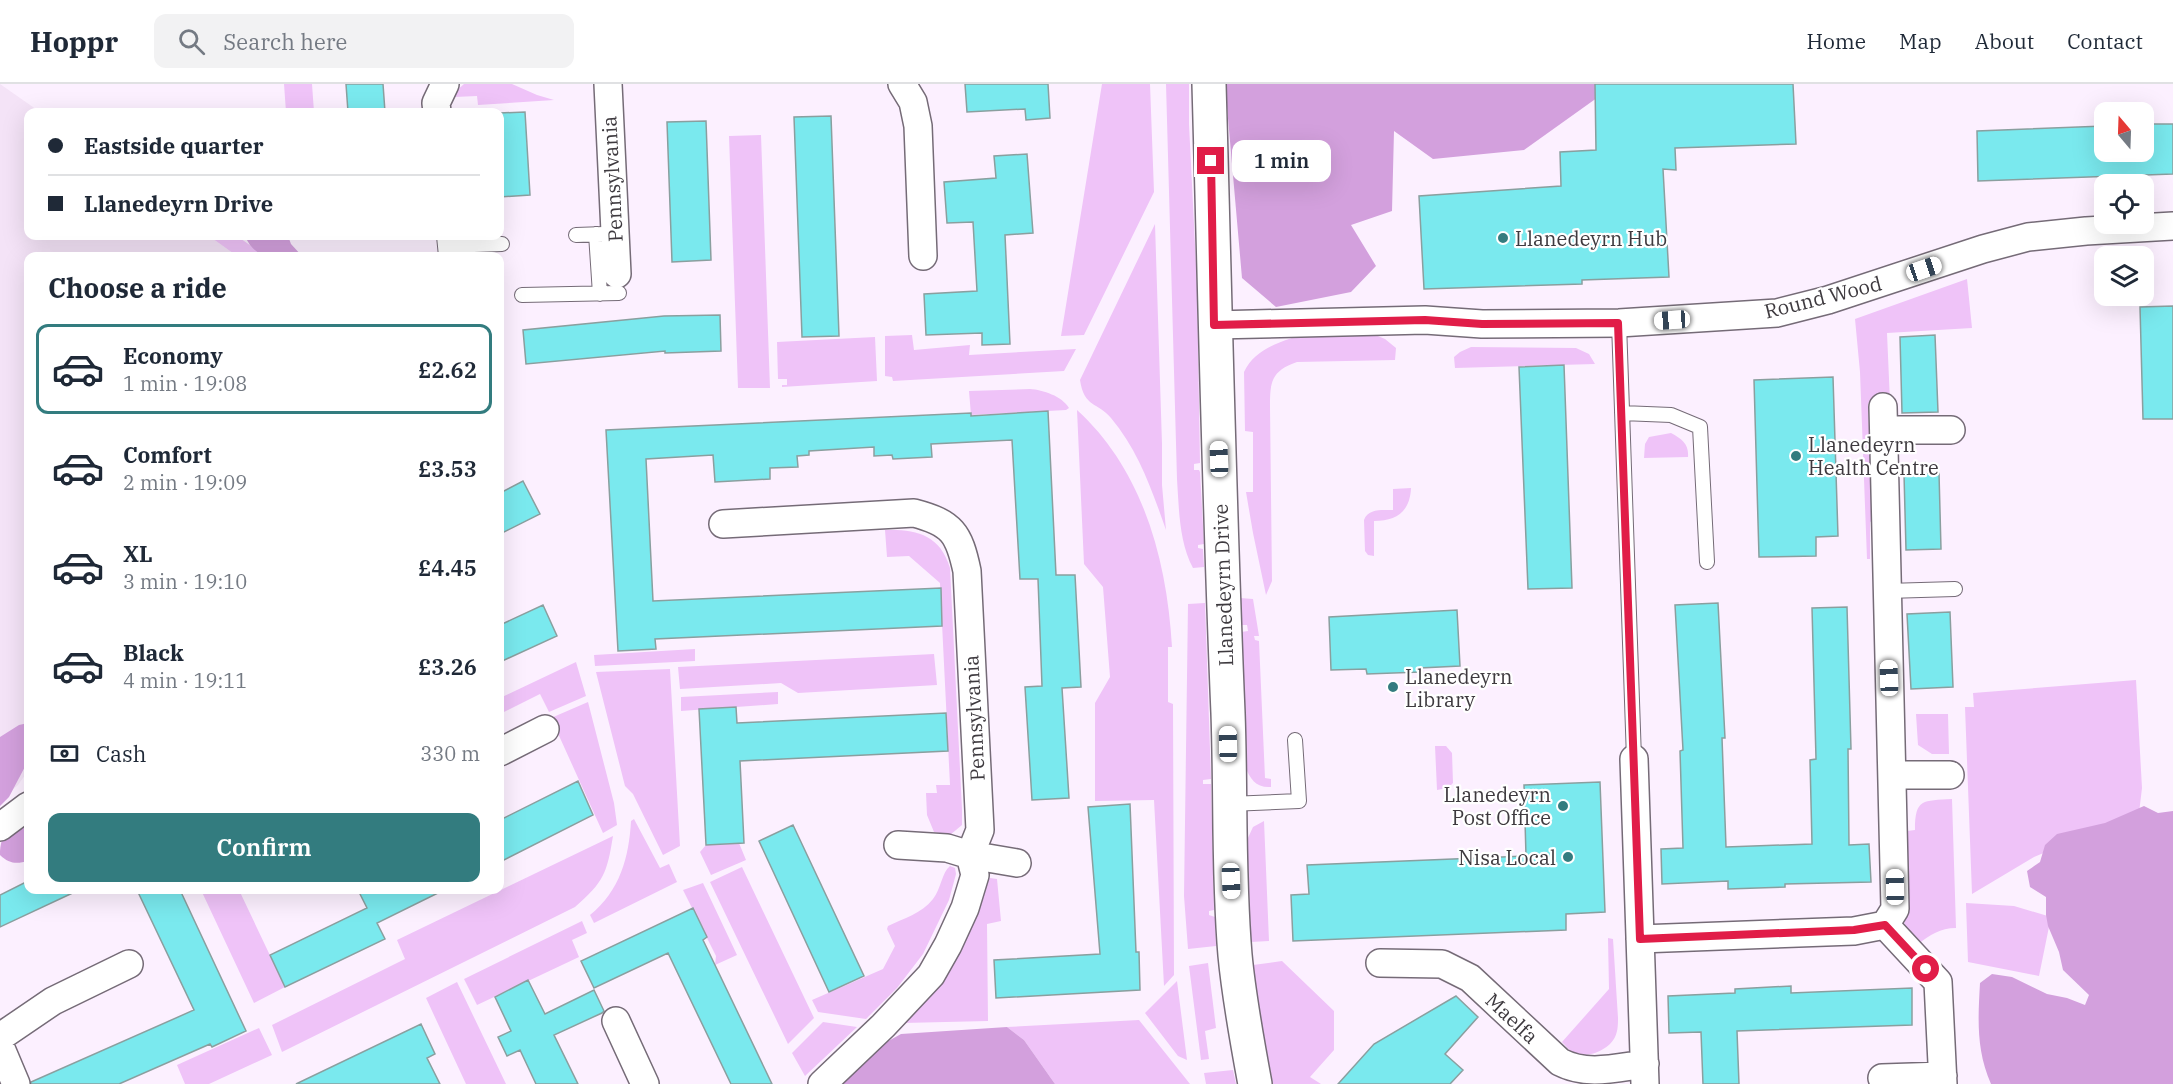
<!DOCTYPE html>
<html lang="en">
<head>
<meta charset="utf-8">
<style>
  body { margin:0; font-family:"IBM Plex Serif",serif; background:#f2f2f3; color:#1f2937; height:100vh; display:flex; flex-direction:column; font-size:22px; white-space:nowrap }
  * { box-sizing:border-box; margin:0 }
  p { font-size:20px; color:#747a83 }
  .icon { flex:none; width:33px; height:33px; fill:none; stroke:currentColor; stroke-width:2; stroke-linecap:round; stroke-linejoin:round }
  .map { position:relative; flex:1; overflow:hidden }
  .sheet { position:absolute; left:24px; top:168px; width:480px; height:642px; display:flex; flex-direction:column; background:#fff; border-radius:12px; box-shadow:0 6px 24px #0002 }
  .sheet>* { flex:none }
  .hud { position:absolute; left:24px; top:24px; width:480px; height:132px; border-radius:12px; box-shadow:0 6px 24px #0002; display:grid; align-content:center; height:132px; padding:0 24px; background:#fff }
  .needle { width:39px; rotate:341deg }
  .controls { position:absolute; left:2094px; top:18px; display:grid; gap:12px }
  .controls a { display:grid; place-items:center; width:60px; height:60px; border-radius:12px; background:#fff; box-shadow:0 6px 24px #0002; font-size:30px }
  .end { position:absolute; width:27px; height:27px; margin:-14px; border:8px solid #e11d48; background:#fff; box-shadow:0 0 0 3px #fff }
  .from { border-radius:50% }
  .bubble { position:absolute; height:42px; border-radius:12px; background:#fff; box-shadow:0 6px 24px #0002; font-size:20px; font-weight:600; line-height:42px; text-align:center }
  .car { position:absolute; width:18px; height:36px; margin:-18px -9px; border-radius:8px; box-shadow:0 0 4px 2px #0007; background:linear-gradient(#fff 24%,#345 0 40%,#fff 0 76%,#345 0 86%,#fff 0) }
  .hud b { display:flex; align-items:center; gap:21px; height:57px; font-size:22px }
  .hud b+b { border-top:2px solid #e0e1e3 }
  .hud i { width:15px; height:15px; background:#1f2937 }
  ul { padding:0; list-style:none }
  li { display:flex; align-items:center; gap:18px; height:90px; margin:0 12px 9px; padding:0 12px; border:3px solid transparent; border-radius:12px }
  li div { flex:1 }
  li b { display:block; font-size:22px }
  li em { font-style:normal; font-weight:600 }
  li.active { border-color:#337c7f }
  li>.icon { width:54px; height:54px; stroke-width:1.5 }
  h2 { padding:0 24px; font-size:27px; line-height:72px }
  .pay { display:flex; align-items:center; gap:15px; height:66px; padding:0 24px; font-size:22px }
  .pay p { margin-inline-start:auto }
  .primary-button { display:flex; gap:12px; margin-top:auto; padding:12px 24px }
  .primary-button a { flex:1; height:69px; border-radius:12px; background:#337c7f; color:#fff; font-size:24px; font-weight:600; line-height:69px; text-align:center }
  header { display:flex; align-items:center; gap:36px; box-sizing:border-box; height:84px; padding:0 30px; background:#fff; border-bottom:2px solid #e0e1e3 }
  header strong { font-size:28px }
  nav { display:flex; gap:33px; margin-inline-start:auto; font-size:21px }
  .search { width:420px; height:54px; background:#f2f2f3; display:flex; align-items:center; gap:15px; box-sizing:border-box; padding:0 21px; border-radius:12px; color:#747a83; font-size:22px }
  .map>svg:first-child { display:block }
  .built { fill:#f4e3f7 }
  .green { fill:#efc3f8 }
  .forest { fill:#d3a0dd }
  .building { fill:#7ae9ee; stroke:#8a9f9f; stroke-width:1.5 }
  .lines { fill:none; stroke-linecap:round; stroke-linejoin:round }
  .service-casing { stroke:#756b77; stroke-width:16 }
  .minor-casing { stroke:#756b77; stroke-width:30 }
  .tertiary-casing { stroke:#756b77; stroke-width:36 }
  .service { stroke:#fff; stroke-width:14 }
  .minor { stroke:#fff; stroke-width:27 }
  .tertiary { stroke:#fff; stroke-width:33 }
  .route { stroke:#e11d48; stroke-width:8 }
  .poi-dot { fill:#337c7f; stroke:#fff; stroke-width:2 }
  .labels { text-anchor:middle; dominant-baseline:central; stroke-width:4.5; stroke-linejoin:round; paint-order:stroke }
  .street-label { font-size:20px; fill:#3e3a3f; stroke:#fff }
  .poi-label { font-size:20px; fill:#3e3a3f; stroke:#fff; text-anchor:start }
</style>
</head>
<body>
<header>
<strong>Hoppr</strong>
<div class="search"><svg class="icon" aria-label="search" viewBox="0 0 24 24"><circle cx="10" cy="10" r="6"/><path d="M15 15l6 6"/></svg>Search here</div>
<nav><a>Home</a><a>Map</a><a>About</a><a>Contact</a></nav>
</header>
<div class="map">
<svg width="2173" height="1000" viewBox="0 0 2173 1000">
  <rect width="100%" height="100%" fill="#fcf0ff"/>
  <path class="built" d="M0,0L40,28H28V152H209L237,172H28V687L18,701L0,716Z"/>
  <path class="green" d="M284,0H312L314,28H286Z
    M464,0H512L537,11L554,16L478,21L477,12L454,13L455,8Z
    M1102,0H1150L1154,108L1084,251L1061,252Z
    M1166,0H1189V40L1197,201L1200,379L1194,380V386H1199L1200,388L1204,460L1198,461V464L1203,465L1204,483L1193,484C1179,458 1179,425 1177,395Z
    M761,51L770,304H738L729,52Z
    M1155,140L1162,360V401L1166,446C1152,406 1138,366 1111,334C1098,318 1084,324 1080,296Z
    M209,152H237L265,172H237Z
    M1967,195L1972,244L1887,249L1890,318L1868,319L1872,437L1870,438V475H1867L1860,288L1855,235Z
    M1310,248L1373,250L1385,255L1396,264L1395,276L1297,278C1271,287 1270,298 1270,323L1272,497L1266,511L1253,449L1246,408H1253V348L1245,347L1244,288C1256,262 1285,257 1310,248Z
    M912,251L914,266L970,261L969,271L1076,265L1064,287L893,297L892,293L885,292V252Z
    M875,253L877,297L782,303V301H787V295H778L777,258Z
    M1471,263L1576,264L1589,270L1595,280L1455,284L1454,273L1460,268Z
    M1030,305C1043,306 1062,312 1069,324L1066,326L971,331L969,307Z
    M1077,326C1143,386 1167,476 1172,563H1168V618L1173,620L1174,891L1164,902L1154,716L1095,717V619L1110,593L1103,503L1084,480Z
    M1671,349C1682,355 1689,360 1688,373L1644,374L1645,360L1649,353Z
    M1411,404C1410,428 1396,437 1374,437V472L1368,471L1365,467L1364,436C1368,424 1383,426 1393,426V405Z
    M885,446C915,445 940,450 950,484L962,725V741L950,751L934,748L927,731L926,709H937L936,701H950L940,499L909,472L887,473Z
    M1240,514L1253,515L1259,552H1254L1255,556L1259,557L1265,694L1271,695V703C1256,704 1250,695 1245,682L1241,548L1248,547L1247,541H1241Z
    M1205,519L1211,695L1203,696V700H1211L1214,826L1209,827V831L1215,833L1216,862L1188,865L1184,812L1188,520Z
    M695,565V577L595,582L594,571Z
    M934,570L937,601L798,609L781,599L680,605L678,583Z
    M576,578L586,612L549,628L540,610L500,630V614Z
    M670,585L680,762L663,771L633,710L625,702L596,588Z
    M2136,596L2142,704L2139,729L2034,773L1972,810L1965,623H1974L1973,609Z
    M778,608V620L681,627V613Z
    M588,618L614,719L617,741L603,749L551,634Z
    M1916,630H1948L1949,670H1932L1918,661Z
    M1435,662H1446L1452,669L1453,699L1448,704L1437,706Z
    M1952,715L1956,844C1940,844 1930,851 1918,860L1906,847L1904,837L1909,806L1907,747L1915,746C1915,714 1923,717 1952,715Z
    M634,735L660,784L669,780L677,798L594,839L590,831C620,807 629,773 631,737Z
    M1264,737L1269,857L1251,858L1247,756L1253,743Z
    M613,752C607,789 604,798 575,823L282,968L272,941L405,875L397,856Z
    M739,759L746,776L711,791L700,768L706,761Z
    M950,782L955,784L956,790L949,816L923,870L897,904L866,935L818,928L812,916L883,885L895,862L887,845L888,842C904,834 921,830 933,815C941,805 942,788 950,782Z
    M742,783L814,934L788,960L710,798Z
    M990,794L997,795L1001,837L987,840L988,937L903,939L984,798Z
    M703,799L737,871L715,881L716,872L683,806Z
    M201,806H239L285,903L254,919Z
    M1966,819L2014,822L2051,833L2039,892L1968,878Z
    M582,837L587,849L572,856L579,873L477,921L464,895Z
    M1608,854L1613,855L1618,934C1618,940 1618,947 1615,953C1609,966 1586,976 1572,968C1569,966 1565,961 1562,958L1609,905Z
    M1282,877L1334,927V966L1310,993L1321,1000H1273L1259,924L1253,881Z
    M1208,879L1216,944L1205,947L1209,975L1201,976L1189,882Z
    M1177,897L1187,976L1178,972L1145,929Z
    M457,898L506,1000H466L426,914Z
    M1139,936L1190,1000H1055L1024,956L1007,943Z
    M823,938L857,943L805,992L792,969Z
    M259,944L272,971L209,1000H185L177,981Z
    M1233,986L1236,1000H1206L1204,989Z"/>
  <path class="forest" d="M1225,0H1607L1608,6L1524,66L1433,75L1394,47L1392,127L1351,141L1376,182L1351,208L1276,223L1242,194Z
    M245,152H288L291,160L302,172C277,173 256,178 245,152Z
    M28,639V677L9,713L0,722V653L19,641Z
    M2144,722L2158,729L2173,727V1000H1991C1976,966 1978,935 1980,899L1992,890L2012,893L2047,910L2067,914L2085,921L2089,911L2063,886L2059,868L2048,842L2046,831V813L2030,803L2027,787L2040,778L2045,761L2057,750L2105,739Z
    M28,729V777C17,780 9,780 0,771C0,747 11,743 28,729Z
    M1007,943L1024,956L1055,1000H837L874,965L901,950Z"/>
  <path class="building" d="M346,0H383L385,28H348Z
    M965,0H1048L1050,34L1026,36L1025,25L967,28Z
    M1595,0H1793L1796,60L1675,64L1676,86L1663,85L1669,193L1582,196V200L1424,205L1419,112L1561,102L1560,68L1596,66Z
    M525,28L530,111L500,113V29Z
    M831,32L839,252L802,253L794,33Z
    M706,37L711,176L672,178L667,38Z
    M2154,40H2173V90L1978,97L1977,47L2104,42V68H2144V41Z
    M1027,70L1033,149L1005,151L1010,260L982,261V249L926,251L924,210L977,207L973,138L947,139L944,98L996,94L994,72Z
    M2173,222V335H2143L2140,223Z
    M720,231L721,267L665,269V267L526,280L523,246L664,232Z
    M1935,251L1938,328L1902,329L1900,253Z
    M1564,281L1572,504L1528,505L1519,283Z
    M1833,293L1838,452L1816,453V472L1759,473L1754,296Z
    M1048,327L1056,491H1075L1081,603L1062,604L1069,714L1032,716L1025,603L1042,602L1038,495H1020L1012,356L931,360L932,373L893,375L892,371L874,372V363L809,367V371L797,372L798,383L770,384V395L715,398L713,371L646,375L653,517L941,504L942,542L655,555L656,565L618,567L606,346L971,329V332Z
    M1939,389L1941,465L1906,466L1904,390Z
    M523,397L540,430L500,450V409Z
    M1718,519L1725,654H1722L1726,763L1812,760L1810,676L1816,675L1812,524L1847,523L1851,665H1848L1849,761L1869,760L1871,798L1785,800V803L1728,805V797L1662,800L1661,765L1683,764L1680,667L1683,666L1675,521Z
    M543,521L557,552L500,578V541Z
    M1457,526L1460,582L1420,584V588L1367,590L1366,585L1331,586L1329,533Z
    M1950,528L1953,603L1911,605L1907,530Z
    M736,623L737,639L946,629L948,667L740,677L744,759L706,761L699,625Z
    M578,697L593,731L500,778V736Z
    M1600,698L1605,828L1566,830V846L1293,857L1291,811L1309,810L1307,781L1526,772L1524,701Z
    M1130,720L1136,868H1139L1140,906L996,914L994,876L1100,870L1088,723Z
    M793,741L864,892L829,908L759,757Z
    M28,797V806H79L0,843V811Z
    M137,806H180L246,947L212,963L210,960L119,1000H31V998L194,926Z
    M358,806H444L377,839L385,855L285,903L270,871L367,824Z
    M693,824L707,853L703,856L772,1000H731L668,869L594,904L581,877Z
    M528,896L545,930L594,906L604,927L602,929L554,951L578,1000H536L520,966L507,972L498,953L511,947L495,913Z
    M1791,902V909L1912,904V941L1737,947L1739,1000H1703L1701,948L1669,949L1668,912L1735,909V905Z
    M1456,912L1478,933L1445,970L1463,986L1450,1000H1338L1374,960Z
    M421,940L435,970L427,974L440,1000H296Z"/>
  <g class="lines">
    <defs>
      <path id="service" d="M596,150L600,210
        M576,151L604,150
        M444,152L446,172
        M445,162L502,160
        M522,211L619,209
        M1619,239L1634,675
        M1622,329L1671,331L1700,343L1707,478
        M1887,507L1955,505
        M1229,720L1299,717L1295,656"/>
      <path id="minor" d="M608,0L617,190
        M902,0L913,18L918,42L923,172
        M437,28L436,19L445,0
        M1214,241L1425,236L1482,240L1619,239L1777,229L1828,216L1983,165L2028,153L2086,147L2173,142
        M1884,346H1951
        M723,440L914,429C952,439 959,449 967,487L980,746L970,771L975,791L965,824L948,861L931,891L883,942L822,1000
        M500,668L545,645
        M1634,675L1645,1000
        M1892,691H1950
        M0,743L28,722
        M898,761L947,764L970,771L1017,779
        M1885,841L1938,898L1943,1000
        M1640,855L1854,847L1885,841L1895,825L1883,323
        M1380,879L1442,880L1470,894L1560,978C1587,992 1615,984 1645,980
        M616,937L645,1000
        M0,953L53,917L129,880
        M0,962L16,1000
        M1882,994L1943,992"/>
      <path id="tertiary" d="M1209,0C1215,210 1219,419 1228,629C1231,710 1228,790 1235,871C1239,914 1247,957 1255,1000"/>
    </defs>
    <use href="#service" class="service-casing"/>
    <use href="#minor" class="minor-casing"/>
    <use href="#tertiary" class="tertiary-casing"/>
    <use href="#service" class="service"/>
    <use href="#minor" class="minor"/>
    <use href="#tertiary" class="tertiary"/>
  </g>
  <g class="lines">
    <path class="route" d="M1211,77L1214,241L1425,236L1482,240L1618,239L1640,855L1854,846L1885,841L1926,885"/>
  </g>
  <g class="poi-dot">
    <circle cx="1503" cy="154" r="6"/>
    <circle cx="1796" cy="372" r="6"/>
    <circle cx="1393" cy="603" r="6"/>
    <circle cx="1563" cy="722" r="6"/>
    <circle cx="1568" cy="773" r="6"/>
  </g>
  <g class="labels">
    <g class="street-label">
      <text transform="translate(612 95) rotate(-93)">Pennsylvania</text>
      <text transform="translate(1823 213) rotate(-14)">Round Wood</text>
      <text transform="translate(1223 501) rotate(-92)">Llanedeyrn Drive</text>
      <text transform="translate(974 634) rotate(-93)">Pennsylvania</text>
      <text transform="translate(1512 934) rotate(43)">Maelfa</text>
    </g>
    <g class="poi-label">
      <text x="1515" y="154">Llanedeyrn Hub</text>
      <text x="1808" y="360">Llanedeyrn<tspan x="1808" dy="23">Health Centre</tspan></text>
      <text x="1405" y="592">Llanedeyrn<tspan x="1405" dy="23">Library</tspan></text>
      <text x="1551" y="710" text-anchor="end">Llanedeyrn<tspan x="1551" dy="23">Post Office</tspan></text>
      <text x="1556" y="773" text-anchor="end">Nisa Local</text>
    </g>
  </g>
</svg>
<div class="controls">
<a><svg class="needle" viewBox="-14 -14 28 28"><path d="M0-13l5 13h-10z" fill="#e53935"/><path d="M0 13l5-13h-10z" fill="#747a83"/></svg></a>
<a><svg class="icon" aria-label="locate" viewBox="0 0 24 24"><circle cx="12" cy="12" r="6"/><path d="M12 2v4M12 18v4M2 12h4M18 12h4"/></svg></a>
<a><svg class="icon" aria-label="layers" viewBox="0 0 24 24"><path d="M12 4l9 5-9 5-9-5zM3 14l9 5 9-5"/></svg></a>
</div>
<i class="end from" style="left:1926px;top:885px"></i>
<i class="end" style="left:1211px;top:77px"></i>
<div class="bubble" style="left:1232px;top:56px;width:99px">1 min</div>
<i class="car" style="left:1924px;top:185px;rotate:71deg"></i>
<i class="car" style="left:1672px;top:236px;rotate:266deg"></i>
<i class="car" style="left:1219px;top:375px;rotate:358deg"></i>
<i class="car" style="left:1889px;top:594px;rotate:358deg"></i>
<i class="car" style="left:1228px;top:660px;rotate:359deg"></i>
<i class="car" style="left:1231px;top:797px;rotate:178deg"></i>
<i class="car" style="left:1895px;top:803px;rotate:359deg"></i>
<div class="hud">
<b><i class="from"></i>Eastside quarter</b>
<b><i></i>Llanedeyrn Drive</b>
</div>
<section class="sheet">
<h2>Choose a ride</h2>
<ul>
<li class="active"><svg class="icon" aria-label="car" viewBox="0 0 24 24"><path d="M5 17H2v-5l4-1 3-4h7l3 4 3 1v5h-3M9 17h6M6 11h13"/><circle cx="7" cy="17" r="2"/><circle cx="17" cy="17" r="2"/></svg><div><b>Economy</b><p>1 min · 19:08</p></div><em>£2.62</em></li>
<li><svg class="icon" aria-label="car" viewBox="0 0 24 24"><path d="M5 17H2v-5l4-1 3-4h7l3 4 3 1v5h-3M9 17h6M6 11h13"/><circle cx="7" cy="17" r="2"/><circle cx="17" cy="17" r="2"/></svg><div><b>Comfort</b><p>2 min · 19:09</p></div><em>£3.53</em></li>
<li><svg class="icon" aria-label="car" viewBox="0 0 24 24"><path d="M5 17H2v-5l4-1 3-4h7l3 4 3 1v5h-3M9 17h6M6 11h13"/><circle cx="7" cy="17" r="2"/><circle cx="17" cy="17" r="2"/></svg><div><b>XL</b><p>3 min · 19:10</p></div><em>£4.45</em></li>
<li><svg class="icon" aria-label="car" viewBox="0 0 24 24"><path d="M5 17H2v-5l4-1 3-4h7l3 4 3 1v5h-3M9 17h6M6 11h13"/><circle cx="7" cy="17" r="2"/><circle cx="17" cy="17" r="2"/></svg><div><b>Black</b><p>4 min · 19:11</p></div><em>£3.26</em></li>
</ul>
<div class="pay"><svg class="icon" aria-label="cash" viewBox="0 0 24 24"><path d="M3 7h18v10H3z"/><circle cx="12" cy="12" r="2"/></svg>Cash<p>330 m</p></div>
<div class="primary-button"><a>Confirm</a></div>
</section>
</div>
</body>
</html>
